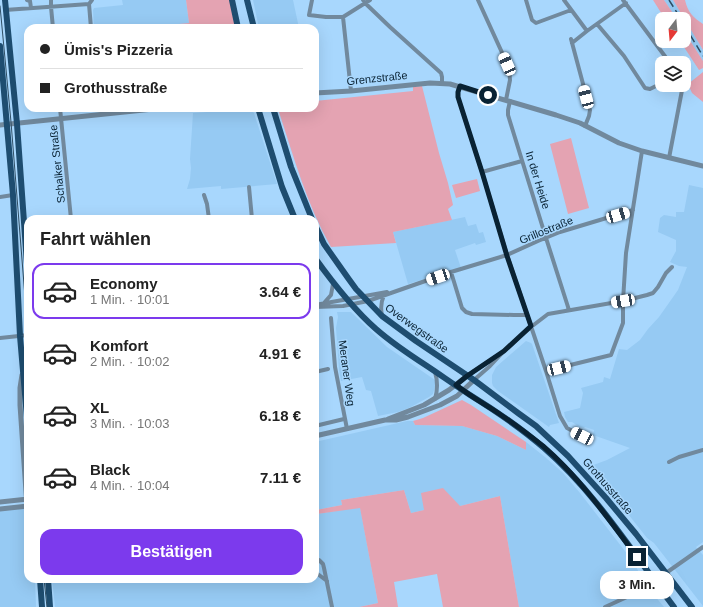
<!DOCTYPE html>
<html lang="de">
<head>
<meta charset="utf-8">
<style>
  body { margin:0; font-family:Helvetica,sans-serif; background:#f2f2f2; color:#222; height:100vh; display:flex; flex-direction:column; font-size:15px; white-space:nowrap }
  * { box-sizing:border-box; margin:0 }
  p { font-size:13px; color:#767676 }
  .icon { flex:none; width:22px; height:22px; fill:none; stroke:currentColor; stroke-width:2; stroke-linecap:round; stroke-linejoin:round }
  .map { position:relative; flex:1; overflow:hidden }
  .details { position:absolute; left:24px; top:215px; width:295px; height:368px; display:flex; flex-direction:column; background:#fff; border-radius:12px; box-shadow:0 4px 16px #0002 }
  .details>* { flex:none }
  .guide { position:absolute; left:24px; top:24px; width:295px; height:88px; border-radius:12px; box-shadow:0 4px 16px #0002; display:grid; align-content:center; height:88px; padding:0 16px; background:#fff }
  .needle { width:26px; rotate:196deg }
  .fabs { position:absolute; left:655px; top:12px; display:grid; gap:8px }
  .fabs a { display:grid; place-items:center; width:36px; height:36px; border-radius:8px; background:#fff; box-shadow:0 4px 16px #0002; font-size:20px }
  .end { position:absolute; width:18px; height:18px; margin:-9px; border:5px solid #092233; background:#fff; box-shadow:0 0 0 2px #fff }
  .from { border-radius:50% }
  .bubble { position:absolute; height:28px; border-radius:12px; background:#fff; box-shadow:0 4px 16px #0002; font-size:13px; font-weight:700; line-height:28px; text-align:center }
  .car { position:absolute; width:12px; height:24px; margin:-12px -6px; border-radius:5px; box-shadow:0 0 3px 1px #0007; background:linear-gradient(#fff 24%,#345 0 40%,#fff 0 76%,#345 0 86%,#fff 0) }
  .guide b { display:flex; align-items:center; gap:14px; height:38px; font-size:15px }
  .guide b+b { border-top:1px solid #e0e0e0 }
  .guide i { width:10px; height:10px; background:#222 }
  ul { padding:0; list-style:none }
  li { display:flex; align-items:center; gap:12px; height:56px; margin:0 8px 6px; padding:0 8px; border:2px solid transparent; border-radius:12px }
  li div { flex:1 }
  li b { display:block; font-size:15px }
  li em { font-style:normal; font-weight:700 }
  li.active { border-color:#7c3aed }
  li>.icon { width:36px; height:36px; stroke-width:1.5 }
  h2 { padding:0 16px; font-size:18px; line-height:48px }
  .button { display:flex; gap:8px; margin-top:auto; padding:8px 16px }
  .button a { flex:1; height:46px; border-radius:12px; background:#7c3aed; color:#fff; font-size:16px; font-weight:700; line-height:46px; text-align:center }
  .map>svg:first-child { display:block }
  .built { fill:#96caf3 }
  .green { fill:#e4a3b2 }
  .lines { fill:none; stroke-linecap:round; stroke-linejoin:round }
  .minor { stroke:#71899d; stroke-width:4 }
  .tertiary { stroke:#71899d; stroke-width:5 }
  .primary { stroke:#1e4d70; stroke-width:6 }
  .tram { stroke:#2f4e64; stroke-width:1 }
  .rail { stroke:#2f4e64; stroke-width:1.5; stroke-dasharray:8 4; stroke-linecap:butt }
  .route { stroke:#092233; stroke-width:5 }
  .labels { text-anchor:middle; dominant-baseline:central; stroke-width:3; stroke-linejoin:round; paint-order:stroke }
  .street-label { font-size:11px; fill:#092233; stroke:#a8d7fd }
</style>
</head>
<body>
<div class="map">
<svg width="703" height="607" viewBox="0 0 703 607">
  <rect width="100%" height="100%" fill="#a8d7fd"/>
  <path class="built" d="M122,0H186L189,23L179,24V28H94L93,10L94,8L123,5Z
    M253,0H293L299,28H259Z
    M664,0H673L703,50V61L684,31V19H677Z
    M249,109L252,111L254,113L277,184L221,189V186L187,189L190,179L191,168L190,159L193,113Z
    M689,185L703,188V542L696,547L703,555V606L654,543L647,538L617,500L588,467L607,460L630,448L593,435L594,430L585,427L584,428L578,426L572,422H568L565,417L564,412L580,408L583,393L581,388L603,382L604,377L610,379L619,349L627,350L640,340L648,329L659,317L678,290L687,267L679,266L670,262L676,251V240L658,232L660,218L664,215L676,217V212H684Z
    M465,217L468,226L476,224L479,233L483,232L486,242L476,245L475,243L455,250L461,268L408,284L393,232Z
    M337,312H351L387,347L435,380V386L433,394L429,397L409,408L398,412L378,416L371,391L366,390L362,377L341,381L339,370L336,328L338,317Z
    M526,341L531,343L532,344L559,423L550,425L549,427L498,391L493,386L492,383V375L496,367Z
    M407,421H413L415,425L462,426L497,436L526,450V442L545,457L563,473L580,493L635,564L643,582L664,607H519L500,496L460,506L424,510L411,513L404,490L341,500L342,505L316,510L317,514L360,507L378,603L359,607H55L52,579H315V442Z
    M26,508L28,524V579H35L36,607H0V510Z"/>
  <path class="green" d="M186,0H230L235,28H179V24L189,23Z
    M653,0H664L677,19H665Z
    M673,0H685C688,13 693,17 703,24V50Z
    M684,31L703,61V68L699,70L680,41H684Z
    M703,72V102L692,93L688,84Z
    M422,86L439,153L448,183L453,205L448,209L452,220L393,232L396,243L331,247C307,205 294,158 279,112L281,108H315V101L413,91V87Z
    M571,138L589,208L568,214L550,144Z
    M477,179L480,191L456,198L452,185Z
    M462,400L471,405L526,442V450L497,436L462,426L415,425L413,421L423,418Z
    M443,488L460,506L500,496L519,607H443L437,574L394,582L398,607H359L378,603L360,508L317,514L316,510L342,505L341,500L404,490L411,513L424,510L421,493Z"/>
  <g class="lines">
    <path class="minor" d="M27,0L30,1L31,8
      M51,0V7L53,28
      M312,0L309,15L326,17H343
      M363,0L365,3L390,27L441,73L442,77V83
      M478,0L509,68L510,80L506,100
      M526,0L532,20L536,23L571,10
      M564,0L587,31L572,43
      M623,0L670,63
      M89,4L91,28
      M5,10L89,4L92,0
      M597,24L624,56L645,88L650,89L662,83
      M587,31L626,3
      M571,39L590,110L589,116L585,126
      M459,87L458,92V97L482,172L507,255L546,371L560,416L567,428L582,436
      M351,91L343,17L370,0
      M510,101L508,110V115L546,238L569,310
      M60,108L71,219
      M669,158L683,85
      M482,172L522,161
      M249,187L252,219
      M204,195L207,204L209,219
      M0,197L13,195
      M451,272L462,308L466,312L472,314L514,315H527
      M324,303L331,295L333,284
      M315,305L387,292
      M315,307L343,306L368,301L451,272L507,255L538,241L560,232L633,210
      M382,315C380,307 381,302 384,295
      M331,318L335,367L347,429
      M0,338L28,335
      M546,371L611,355L623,323V301L626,253L642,151
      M315,372L328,369
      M435,372C438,382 438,389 435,399
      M467,376L497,356
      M474,380L490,366L504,351L531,327L548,314L623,301L647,295L653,293L658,287L666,273L672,267
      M315,426L344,419
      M669,462L679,457L703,450
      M315,560H319L323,564L324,568L332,607
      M315,572L327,581
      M605,607L627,597L666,573L703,547"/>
    <path class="tertiary" d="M315,93L351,91L430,83L450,84L556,115L580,123L619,143L642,151L703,166
      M0,125L163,108
      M22,375L20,388V405L27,506
      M388,419L424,405L449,390L467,376
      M315,436L385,420H396L408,417L440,405L457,396L474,380
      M0,502L28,499
      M0,509L28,506"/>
    <path class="primary" d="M5,0L17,124L28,278
      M232,0L238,28
      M247,0L254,28
      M0,46L13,195L20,336L28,429
      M258,108L282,187L295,219
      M273,108L291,167L312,219
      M315,225L324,244L348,278L356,289L382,316L416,341L474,380L518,413L536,426L568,456L606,498L636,534L692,607
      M315,258C333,283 352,308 376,329C392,343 410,355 427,366C442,376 456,386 470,395C496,411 521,428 544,448C596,493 633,553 674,607
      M40,579L42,607
      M48,579L50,607"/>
    <path class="tram" d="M0,6L11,122L25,297L26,319V362L28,392
      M44,579L47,607"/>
    <path class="rail" d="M669,0L681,19
      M684,25L703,56"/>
  </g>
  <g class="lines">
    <path class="route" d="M488,95L460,86L458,92V97L482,172L507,256L531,326L504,351L467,376L456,385C470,396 486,405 501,415C516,425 529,435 543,446C580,478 608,518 637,557"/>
  </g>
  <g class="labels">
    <g class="street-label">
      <text transform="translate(377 78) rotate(-6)">Grenzstraße</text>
      <text transform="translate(57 164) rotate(-96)">Schalker Straße</text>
      <text transform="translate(538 180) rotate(73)">In der Heide</text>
      <text transform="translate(546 230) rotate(-22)">Grillostraße</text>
      <text transform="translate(417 328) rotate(36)">Overwegstraße</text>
      <text transform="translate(347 373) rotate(82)">Meraner Weg</text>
      <text transform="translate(608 486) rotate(49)">Grothusstraße</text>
    </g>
  </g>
</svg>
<div class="fabs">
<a><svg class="needle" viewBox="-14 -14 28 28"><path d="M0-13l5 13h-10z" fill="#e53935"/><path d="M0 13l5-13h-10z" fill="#767676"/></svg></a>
<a><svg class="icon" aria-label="layers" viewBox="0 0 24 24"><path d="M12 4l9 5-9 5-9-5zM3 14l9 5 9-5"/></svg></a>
</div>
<i class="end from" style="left:488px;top:95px"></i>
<i class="end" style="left:637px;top:557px"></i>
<div class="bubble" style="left:600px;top:571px;width:74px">3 Min.</div>
<i class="car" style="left:507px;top:64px;rotate:336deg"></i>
<i class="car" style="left:586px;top:97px;rotate:345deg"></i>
<i class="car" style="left:618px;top:215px;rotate:74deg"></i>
<i class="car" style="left:438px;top:277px;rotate:251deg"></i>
<i class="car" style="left:623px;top:301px;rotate:260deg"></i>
<i class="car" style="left:559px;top:368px;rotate:76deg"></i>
<i class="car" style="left:582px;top:436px;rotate:296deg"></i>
<div class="guide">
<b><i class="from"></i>Ümis's Pizzeria</b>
<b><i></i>Grothusstraße</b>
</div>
<section class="details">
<h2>Fahrt wählen</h2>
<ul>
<li class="active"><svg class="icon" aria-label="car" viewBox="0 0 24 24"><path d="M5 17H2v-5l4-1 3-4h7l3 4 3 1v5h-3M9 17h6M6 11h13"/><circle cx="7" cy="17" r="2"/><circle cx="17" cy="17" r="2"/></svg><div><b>Economy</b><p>1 Min. · 10:01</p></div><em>3.64 €</em></li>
<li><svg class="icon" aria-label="car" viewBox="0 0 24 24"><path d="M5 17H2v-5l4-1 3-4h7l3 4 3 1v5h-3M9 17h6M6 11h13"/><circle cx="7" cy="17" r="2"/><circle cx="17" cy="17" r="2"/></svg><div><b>Komfort</b><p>2 Min. · 10:02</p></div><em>4.91 €</em></li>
<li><svg class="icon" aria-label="car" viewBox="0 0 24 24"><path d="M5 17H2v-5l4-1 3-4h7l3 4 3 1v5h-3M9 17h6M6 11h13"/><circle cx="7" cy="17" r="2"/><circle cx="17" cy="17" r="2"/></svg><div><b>XL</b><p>3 Min. · 10:03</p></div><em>6.18 €</em></li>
<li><svg class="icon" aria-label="car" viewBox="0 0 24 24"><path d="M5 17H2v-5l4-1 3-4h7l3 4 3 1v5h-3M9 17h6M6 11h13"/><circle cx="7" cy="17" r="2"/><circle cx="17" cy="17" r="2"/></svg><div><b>Black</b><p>4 Min. · 10:04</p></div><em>7.11 €</em></li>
</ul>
<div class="button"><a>Bestätigen</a></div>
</section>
</div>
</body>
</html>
